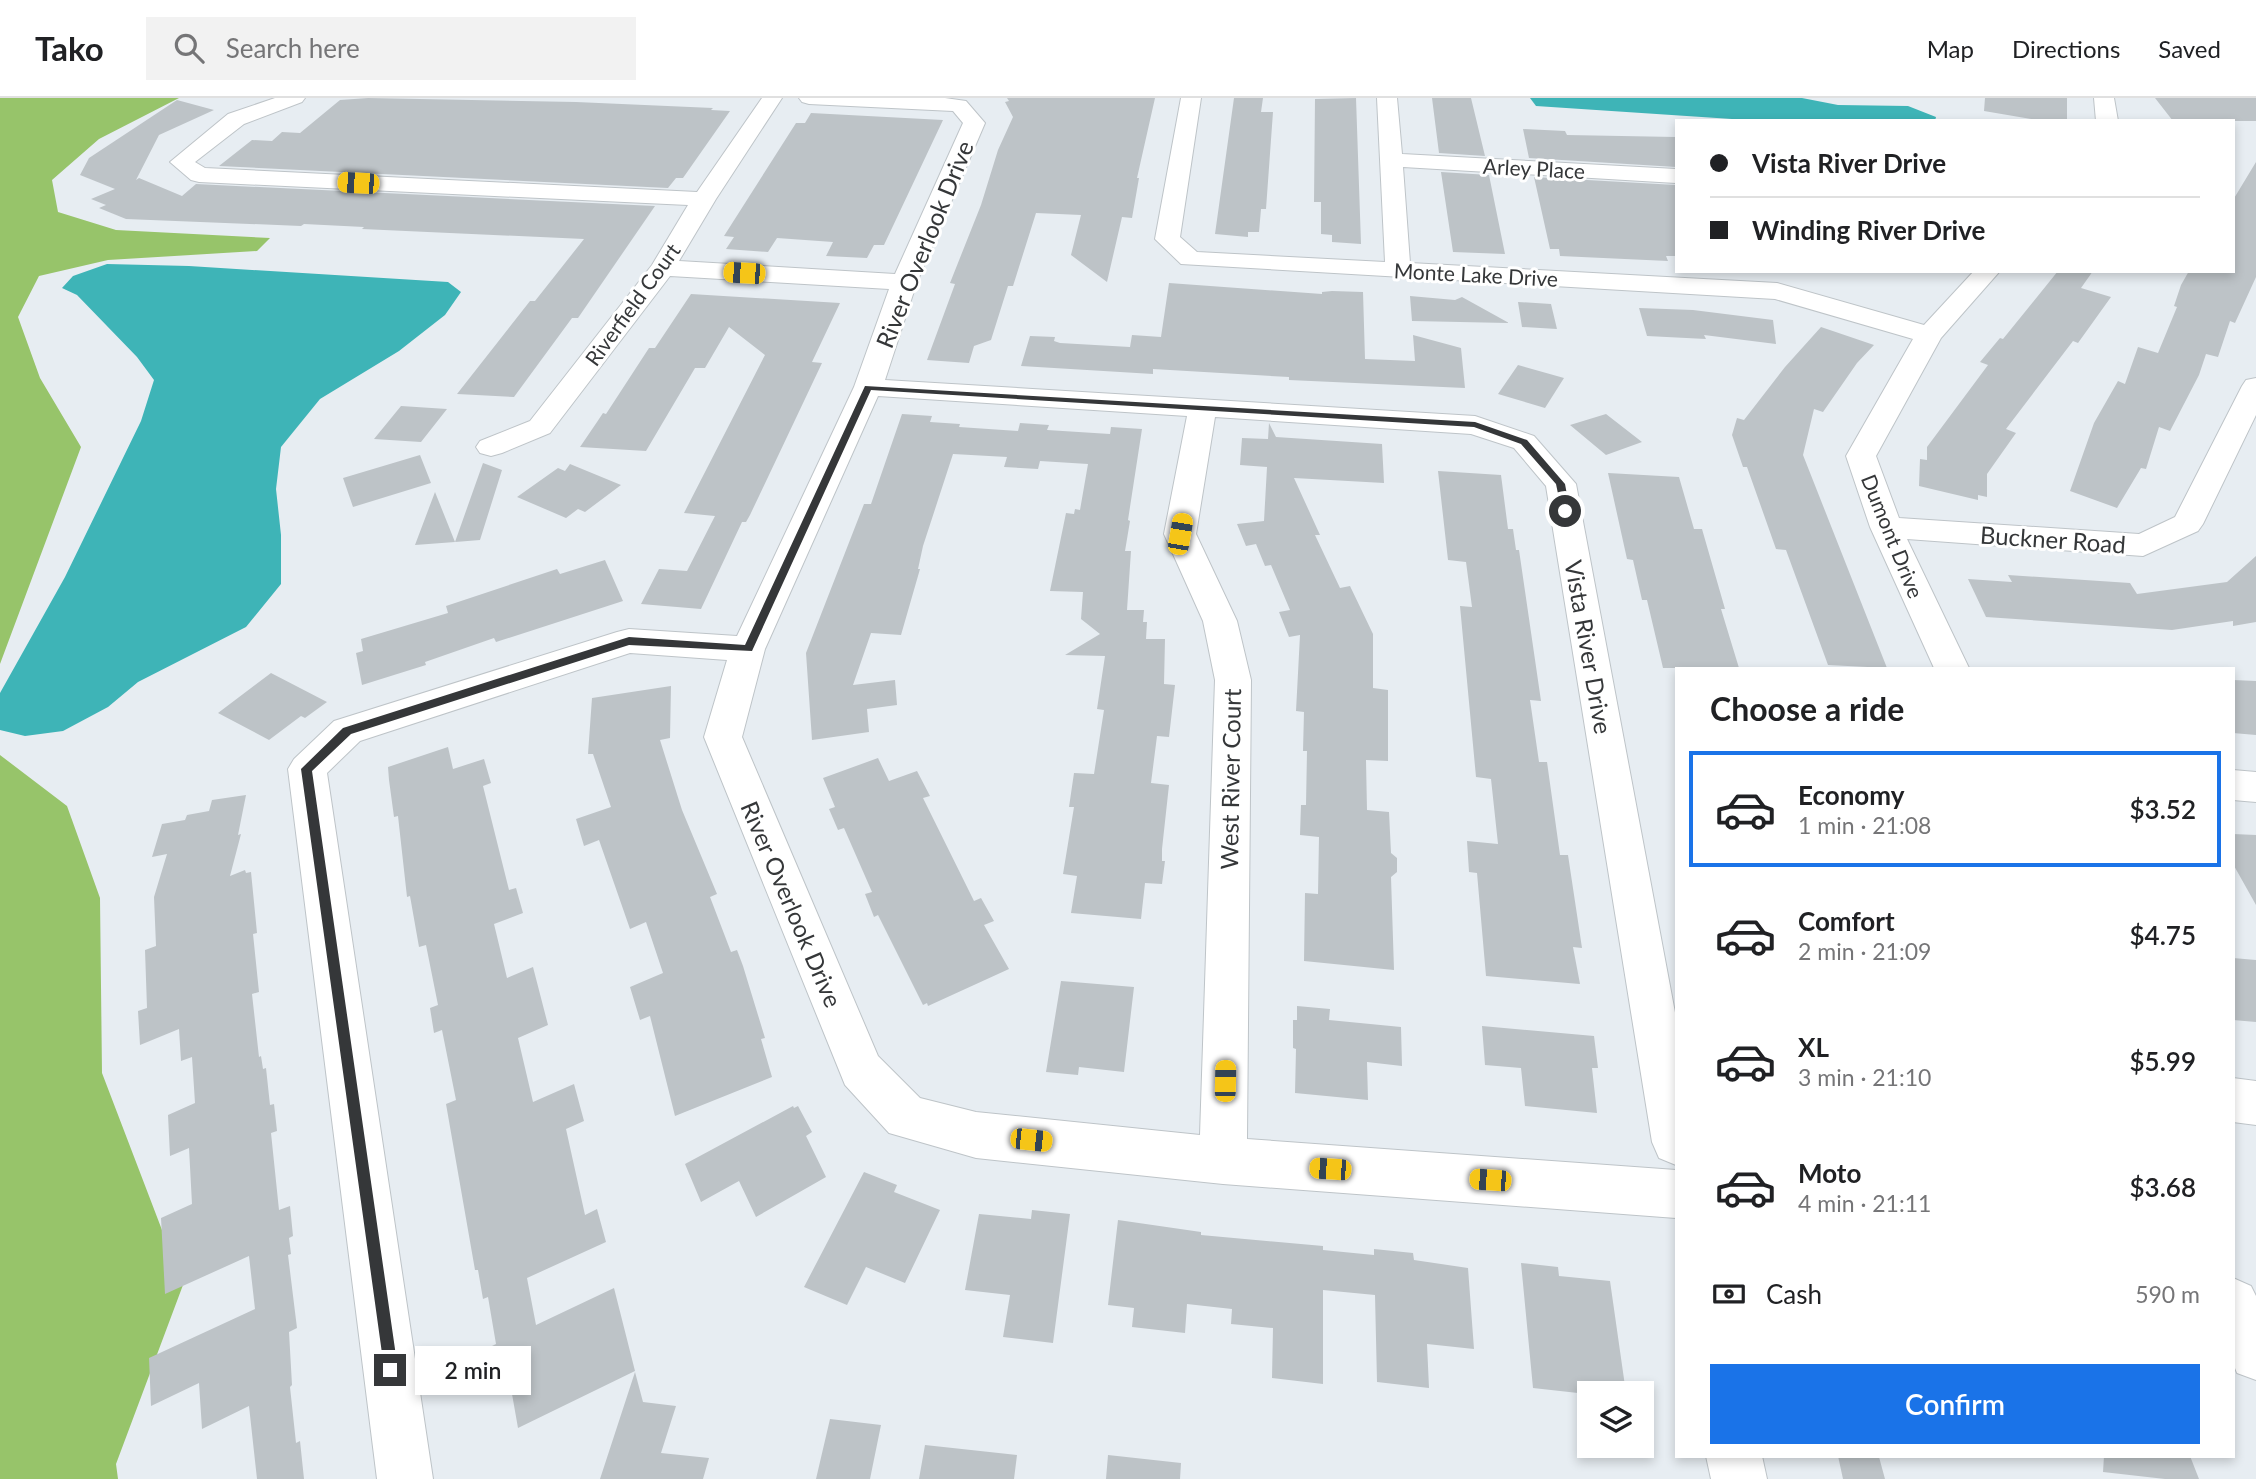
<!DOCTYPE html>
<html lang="en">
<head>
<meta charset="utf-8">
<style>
  body { margin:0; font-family:Lato,sans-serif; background:#f2f2f2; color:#202124; height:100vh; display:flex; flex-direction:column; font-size:26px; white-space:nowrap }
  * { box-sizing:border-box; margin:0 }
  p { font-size:23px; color:#757577 }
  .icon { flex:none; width:38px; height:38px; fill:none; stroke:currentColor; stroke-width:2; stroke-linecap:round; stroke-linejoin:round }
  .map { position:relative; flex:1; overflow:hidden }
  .side { position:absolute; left:1675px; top:569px; width:560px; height:791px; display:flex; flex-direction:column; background:#fff; border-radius:0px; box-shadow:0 4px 10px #0003 }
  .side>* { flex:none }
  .banner { position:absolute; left:1675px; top:21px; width:560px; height:154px; border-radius:0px; box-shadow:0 4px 10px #0003; display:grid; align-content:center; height:154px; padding:0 35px; background:#fff }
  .fabs { position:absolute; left:1577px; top:1283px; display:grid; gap:14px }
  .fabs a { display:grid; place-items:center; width:77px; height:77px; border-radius:0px; background:#fff; box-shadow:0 4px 10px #0003; font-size:35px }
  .end { position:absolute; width:32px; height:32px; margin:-16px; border:9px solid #353739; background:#fff; box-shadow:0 0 0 4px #fff }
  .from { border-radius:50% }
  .bubble { position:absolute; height:49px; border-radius:0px; background:#fff; box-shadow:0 4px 10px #0003; font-size:23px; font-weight:600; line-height:49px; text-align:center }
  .car { position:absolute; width:21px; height:42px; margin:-21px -10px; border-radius:9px; box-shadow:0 0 5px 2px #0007; background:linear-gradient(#f5c518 24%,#345 0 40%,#f5c518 0 76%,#345 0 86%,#f5c518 0) }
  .banner b { display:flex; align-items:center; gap:24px; height:66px; font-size:26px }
  .banner b+b { border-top:2px solid #e0e0e0 }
  .banner i { width:18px; height:18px; background:#202124 }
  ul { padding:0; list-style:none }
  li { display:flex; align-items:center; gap:21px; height:116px; margin:0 14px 10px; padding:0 21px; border:4px solid transparent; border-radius:0px }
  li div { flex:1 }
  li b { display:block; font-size:26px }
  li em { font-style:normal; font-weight:600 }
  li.on { border-color:#1a73e8 }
  li>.icon { width:63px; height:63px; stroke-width:1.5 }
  h2 { padding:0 35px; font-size:32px; line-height:84px }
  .pay { display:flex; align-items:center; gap:18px; height:77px; padding:0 35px; font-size:26px }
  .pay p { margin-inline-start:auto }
  .cta { display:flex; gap:14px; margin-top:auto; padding:14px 35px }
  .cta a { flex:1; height:80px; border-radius:0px; background:#1a73e8; color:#fff; font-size:28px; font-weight:600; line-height:80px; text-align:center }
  header { display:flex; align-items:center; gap:42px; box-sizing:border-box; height:98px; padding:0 35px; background:#fff; border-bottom:2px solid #e0e0e0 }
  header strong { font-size:33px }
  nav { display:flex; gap:38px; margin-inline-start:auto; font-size:24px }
  .search { width:490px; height:63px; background:#f2f2f2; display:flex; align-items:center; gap:18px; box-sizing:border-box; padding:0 24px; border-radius:0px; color:#757577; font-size:26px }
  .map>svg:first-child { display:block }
  .forest { fill:#97c46a }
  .water { fill:#3eb4b7 }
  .building { fill:#bdc3c7 }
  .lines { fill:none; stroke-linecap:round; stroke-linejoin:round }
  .minor-casing { stroke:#bec4c8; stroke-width:2 }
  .minor { fill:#fff; fill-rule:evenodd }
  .route { fill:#353739 }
  .labels { text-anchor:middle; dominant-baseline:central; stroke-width:6; stroke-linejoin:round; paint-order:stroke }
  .far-street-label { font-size:21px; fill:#353739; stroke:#fff }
  .street-label { font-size:24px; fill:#353739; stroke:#fff }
</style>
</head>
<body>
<header>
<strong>Tako</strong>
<div class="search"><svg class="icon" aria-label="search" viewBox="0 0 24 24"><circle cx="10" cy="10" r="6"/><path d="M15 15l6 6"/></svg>Search here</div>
<nav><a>Map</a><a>Directions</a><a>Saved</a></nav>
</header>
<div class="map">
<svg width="2256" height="1381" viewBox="0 0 2256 1381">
  <rect width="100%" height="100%" fill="#e7edf2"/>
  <path class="forest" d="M0,0H179L99,41L52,82L58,114L116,132L270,140L257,153L108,162L39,178L18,219L40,280L81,349L0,566Z
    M0,657L67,708L100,800L102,975L183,1187L116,1366L118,1381H0Z"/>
  <path class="water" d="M1530,0H1802L1838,7L1908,8L1936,19L1935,23H1762L1536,8Z
    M107,166L189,168L448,184L461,194L445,217L399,253L320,301L281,349L276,391L281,437V486L246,529L138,584L108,609L63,633L25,638L0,632V595L65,479L141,323L154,282L137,259L77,197L62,190L73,178Z"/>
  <path class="building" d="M368,0L576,4L713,10L711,12L730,13L683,80H676L668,90L219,68L252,42L272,43L282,34L300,35L340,2Z
    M1007,0H1155L1137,80H1139L1132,120L1122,119L1107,184L1071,157L1081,117L1036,115L1013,188H1008L991,242L974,248L969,265L927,262L955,186L950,185L981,107L998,52L1013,19L1005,4L1009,3Z
    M1234,0H1263L1261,14H1273L1266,111H1261L1259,134H1248V139L1215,136Z
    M1356,0L1361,146L1332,144V137L1321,136V104H1314L1315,1Z
    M1432,0H1471L1485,58L1439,55Z
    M1985,0H2067V23H2042L1984,13Z
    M2155,0H2256V23H2173Z
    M177,2L214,12L159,37L136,82L139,80L182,98L196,86L655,108L578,220H572L514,299L457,296L530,203H535L584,141L362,131L364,129L304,126L301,128L126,121L99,110L106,107L91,101L115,91L80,77L89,60Z
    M811,15L943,22L884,147H874L867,160L826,158L833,144L777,140L768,154L726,151L734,139L724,138L796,25H805Z
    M1523,31L1565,33L1567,37L1676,39V69L1529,60Z
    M2256,64V179L2235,225L2230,223L2218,259L2206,256L2199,277L2170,333L2159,329L2146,371L2141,370L2117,410L2070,393L2094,325L2118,283L2125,286L2138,249L2158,255L2177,209L2174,208L2181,187L2189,173H2233V102Z
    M1441,74L1489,77L1505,156L1453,154Z
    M1534,79L1676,87V158H1666L1668,163L1560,158L1559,151H1550Z
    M2058,173H2093L2081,190L2111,199L2078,245L2073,243L2006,331L2016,335L1987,376V399L1978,397V402L1919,388L1920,361L1927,362V349L1988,267L1980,264L2000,240L2003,241Z
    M1169,185L1322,196V194L1332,193L1363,194L1365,261L1415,263L1413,237L1461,250L1465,290L1289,282V279L1153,271V276L1021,268L1030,238L1055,239L1054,243L1060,245L1130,249L1132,237L1161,239Z
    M691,196L840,205L812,264L822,265L750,417L746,424H742L701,511L641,506L659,471L687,473L715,418L684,415L765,257L729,229L705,270H695L646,353L580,349L597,324L603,315L606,316L649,250H655Z
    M1410,198L1455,202L1462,199L1509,225L1412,223Z
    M1518,204L1551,206L1557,231L1522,229Z
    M1639,210L1693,212L1773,222L1776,246L1704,237L1706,241L1647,238Z
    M1821,229L1874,247L1857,265L1823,314L1814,311L1803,357L1887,570L1828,567L1786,452L1776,451L1747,369H1743L1732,337L1737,320L1744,322L1785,269Z
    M1518,267L1564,280L1545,310L1498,296Z
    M401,308L447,311L421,344L374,341Z
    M902,316L932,318L930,324L960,326L959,329L1018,333L1020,325L1049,327L1047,332L1110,336L1111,329L1142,331L1128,422L1130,423L1125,453H1131L1127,512H1144L1143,524H1147L1146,541H1165L1164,586L1175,587L1169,639L1157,638L1151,685L1169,687L1162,751V763H1165L1162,786L1145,785L1141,821L1071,815L1077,778L1063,776L1074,709H1069L1074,675L1094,676L1104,612L1097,611L1105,558L1065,557L1100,536L1081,521L1083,494L1050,493L1066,415L1074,416L1075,411L1080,412L1088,366L1040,363L1038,371L1004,369L1007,359L953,356L923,448L918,471H920L901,537L871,535L853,587L895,582L897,607L867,611L869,634L812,642L806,555L864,406H871Z
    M1606,316L1642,344L1606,357L1570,327Z
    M1269,325L1276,339L1382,346L1384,385L1294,380L1320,437H1315L1340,490L1350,488L1373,536V590L1388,592V663L1366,662L1367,712L1389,714L1391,755L1397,760V774L1391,779L1394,872L1304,863L1305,795L1318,796L1319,739L1300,737L1301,707H1306L1307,653H1303L1304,614L1296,613L1300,537L1289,539L1279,514L1290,512L1271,467L1265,468L1256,446L1246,448L1237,426L1264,423L1267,369L1240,367L1242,340L1268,341Z
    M420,357L431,385L353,409L343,380Z
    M483,365L502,372L480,442L455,444Z
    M570,366L621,387L585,414L578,411L566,420L517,399L558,370L565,373Z
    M1438,373L1501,377L1508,431H1513L1516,452H1519L1541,603L1530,602L1539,664H1547L1560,757H1568L1582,850L1573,849L1580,886L1486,878L1477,775L1469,774L1467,743L1498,746L1491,681L1476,679L1460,508L1472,509L1466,464L1448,462Z
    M1608,375L1679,379L1694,431H1702L1725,511H1721L1739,570H1663L1647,502H1642L1633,462L1627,461Z
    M435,394L455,444L415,447Z
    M2256,458V524L2233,528V523L2172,532L1986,519L1968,481L2012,484L2008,477L2130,485L2137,496L2227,484Z
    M605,462L623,503L496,544L494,540L425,564L426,567L362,587L356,555L363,553L361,541L448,515L446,508L557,471L560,476Z
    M271,575L327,604L305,620L301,618L269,642L218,615Z
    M2233,582L2256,583V637L2233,635Z
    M671,588L670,640L660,642L682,712L717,796L710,799L731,854L737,852L743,868L765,940L761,941L772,979L675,1018L650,918L640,922L630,889L663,875L646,824L630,831L599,742L584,748L576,721L611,709L593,656H588L592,600Z
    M448,649L453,671L484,661L491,685L483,688L509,792L516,790L523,815L494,826L507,880L533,869L548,927L518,940L533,1004L574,986L584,1023L566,1031L585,1117L597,1111L606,1144L527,1180L536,1227L614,1190L635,1273L518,1330L509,1279L499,1284L492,1248L496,1246L488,1199L483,1201L478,1172H475L446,1006L456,1002L442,932L434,935L430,910L438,907L426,847L419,849L410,798L407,799L398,718L394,719L389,682L388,669Z
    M878,660L889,683L917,673L930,698L923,700L974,803L981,800L994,823L984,827L1009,871L928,908L927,905L923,907L878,817L874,819L865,796L872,794L844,730L838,732L829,711L835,709L823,680Z
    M246,697L238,737L241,736L230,778L245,772L246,775L251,774L257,835L253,836L259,894L252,896L259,959L261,958L263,971L266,970L270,1007L274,1006L277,1033L271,1035L279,1112L290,1108L293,1138L289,1140L291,1156L288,1157L297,1230L289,1234L292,1287L290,1289L296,1345L300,1343L304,1381H257L249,1308L202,1331L199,1285L151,1308L149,1260L255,1211L249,1158L165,1196L161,1120L192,1106L189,1050L170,1058L168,1017L195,1005L192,959L181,963L179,931L140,947L138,913L147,910L145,852L156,848L154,799L167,756L152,759L162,726L185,722L187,717L209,713L212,702Z
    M2233,736L2256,737V807L2233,766Z
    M2233,860L2256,862V924L2233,922Z
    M1061,883L1134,889L1124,974L1079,969L1078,977L1046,974Z
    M1297,908L1330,911L1329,922L1401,929L1402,968L1367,964L1368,1002L1295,995L1296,951L1293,950V922H1297Z
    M1482,928L1594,938L1598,970H1592L1597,1015L1525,1008L1521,970L1485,967Z
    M793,1008L794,1010L798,1008L812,1034L806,1038L826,1079L756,1119L739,1083L701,1104L685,1066Z
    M864,1074L897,1087L894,1094L940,1112L905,1185L866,1169L847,1207L804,1189Z
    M1032,1112L1070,1116L1053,1245L1003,1239L1010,1197L965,1192L979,1116L1031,1121Z
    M1118,1122L1201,1134V1137L1323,1148V1152L1374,1157V1151L1413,1155L1414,1162L1468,1170L1474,1251L1427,1246L1429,1290L1377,1284L1375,1197L1323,1192V1286L1272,1280L1273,1230L1231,1226L1232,1211L1187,1206L1185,1235L1132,1229L1134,1210L1108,1207Z
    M1521,1165L1558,1169L1559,1178L1610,1183L1626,1295H1578L1533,1290Z
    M635,1274L643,1304L676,1308L661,1355L709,1360L703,1381H600Z
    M830,1321L881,1327L870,1381H816Z
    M925,1347L1017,1357L1014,1381H919Z
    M1108,1357L1181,1365L1180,1381H1106Z
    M1838,1358L1879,1359L1885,1381H1843Z
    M2104,1358H2190L2199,1381H2165L2103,1374Z"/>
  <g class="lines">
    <defs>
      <path id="minor" d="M275,0H305L302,4L244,26L195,64L205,70L697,94L762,0H782L716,101L679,163L895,176L963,25L953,13L809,6L802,4L799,0H945L966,3L985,25L917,184L885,282L1475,318L1534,338L1576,386L1676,920V1067L1659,1060L1652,1044L1546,388L1514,350L1471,336L1215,319L1196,436L1237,523L1251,582L1247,1041L1676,1072V1120L1223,1086L976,1060L889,1035L845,987L704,639L727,562L630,555L360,643L327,675L433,1381H377L288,671L294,661L334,623L617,534L629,531L737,538L854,289L889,191L670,178L550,335L502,355L491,358L480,355L476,349L480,343L530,323L652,167L688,107L199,84L191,82L170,64L228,16ZM878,298L1187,318L1164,436L1203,523L1215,582L1200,1037L976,1014L920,1000L878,958L742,639L765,551Z
        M1181,0H1201L1180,139L1197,154L1385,164L1377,0H1397L1402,56L1676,71V85L1403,69L1410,165L1777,185L1924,227L1974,173H2000L1941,240L1876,358L1899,420L2139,436L2175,419L2242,288L2246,282L2256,280V317L2203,426L2198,433L2143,458L1907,441L1969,570H1934L1870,429L1846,358L1913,241L1775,201L1181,166L1155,141Z
        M2094,0H2114L2118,23H2096Z
        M2233,672L2256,674V704L2233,702Z
        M2233,980L2256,983V1027L2233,1024Z
        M2233,1180L2251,1188L2256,1198V1282L2237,1275L2233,1265Z
        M1706,1358H1762L1767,1381H1711Z"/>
    </defs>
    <use href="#minor" class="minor-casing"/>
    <use href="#minor" class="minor"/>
  </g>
  <path class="route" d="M865,288L1475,324L1527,342L1565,386L1570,413L1562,415L1556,386L1521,346L1474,329L871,292L752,553L629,547L351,636L312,673L398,1272L396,1277L390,1280L385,1277L301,671L343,630L629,539L745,547Z"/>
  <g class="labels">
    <g class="far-street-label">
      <text transform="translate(1534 70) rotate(3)">Arley Place</text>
      <text transform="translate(1476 176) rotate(3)">Monte Lake Drive</text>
      <text transform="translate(632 206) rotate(-54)">Riverfield Court</text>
      <text transform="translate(1893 438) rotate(68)">Dumont Drive</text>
    </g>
    <g class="street-label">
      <text transform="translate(924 146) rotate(-68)">River Overlook Drive</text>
      <text transform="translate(2053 441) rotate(4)">Buckner Road</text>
      <text transform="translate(1589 549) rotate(80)">Vista River Drive</text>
      <text transform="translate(1230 681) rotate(-89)">West River Court</text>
      <text transform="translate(792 806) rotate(67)">River Overlook Drive</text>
    </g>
  </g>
</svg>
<div class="fabs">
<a><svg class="icon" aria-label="layers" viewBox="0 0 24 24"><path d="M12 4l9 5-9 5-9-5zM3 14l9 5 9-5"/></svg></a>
</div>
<i class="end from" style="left:1565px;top:413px"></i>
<i class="end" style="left:390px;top:1272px"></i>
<div class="bubble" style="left:415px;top:1248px;width:116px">2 min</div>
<i class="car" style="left:358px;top:85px;rotate:273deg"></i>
<i class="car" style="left:744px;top:175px;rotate:273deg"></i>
<i class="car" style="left:1180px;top:436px;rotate:10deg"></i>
<i class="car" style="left:1225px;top:983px;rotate:1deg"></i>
<i class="car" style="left:1031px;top:1042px;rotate:96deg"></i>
<i class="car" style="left:1330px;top:1071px;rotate:274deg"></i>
<i class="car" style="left:1490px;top:1082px;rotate:274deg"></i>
<div class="banner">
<b><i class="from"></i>Vista River Drive</b>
<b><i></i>Winding River Drive</b>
</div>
<section class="side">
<h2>Choose a ride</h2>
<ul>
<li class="on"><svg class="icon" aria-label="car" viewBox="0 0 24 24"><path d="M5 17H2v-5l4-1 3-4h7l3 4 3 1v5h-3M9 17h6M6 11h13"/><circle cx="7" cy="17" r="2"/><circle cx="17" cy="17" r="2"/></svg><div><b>Economy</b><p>1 min · 21:08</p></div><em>$3.52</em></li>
<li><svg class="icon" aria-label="car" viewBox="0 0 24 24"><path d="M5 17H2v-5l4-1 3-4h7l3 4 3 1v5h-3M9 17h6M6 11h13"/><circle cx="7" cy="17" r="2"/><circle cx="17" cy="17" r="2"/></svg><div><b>Comfort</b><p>2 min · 21:09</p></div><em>$4.75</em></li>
<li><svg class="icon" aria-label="car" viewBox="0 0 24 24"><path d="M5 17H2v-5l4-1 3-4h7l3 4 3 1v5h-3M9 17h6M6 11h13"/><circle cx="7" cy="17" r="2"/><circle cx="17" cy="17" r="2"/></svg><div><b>XL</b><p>3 min · 21:10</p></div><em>$5.99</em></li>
<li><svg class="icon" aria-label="car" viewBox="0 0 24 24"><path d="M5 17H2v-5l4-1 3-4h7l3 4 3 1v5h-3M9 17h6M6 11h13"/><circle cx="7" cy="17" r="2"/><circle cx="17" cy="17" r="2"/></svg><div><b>Moto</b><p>4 min · 21:11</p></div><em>$3.68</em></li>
</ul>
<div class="pay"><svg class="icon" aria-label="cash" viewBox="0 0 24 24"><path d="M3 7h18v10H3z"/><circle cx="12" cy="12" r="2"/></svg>Cash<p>590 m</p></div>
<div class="cta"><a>Confirm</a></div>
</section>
</div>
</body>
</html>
